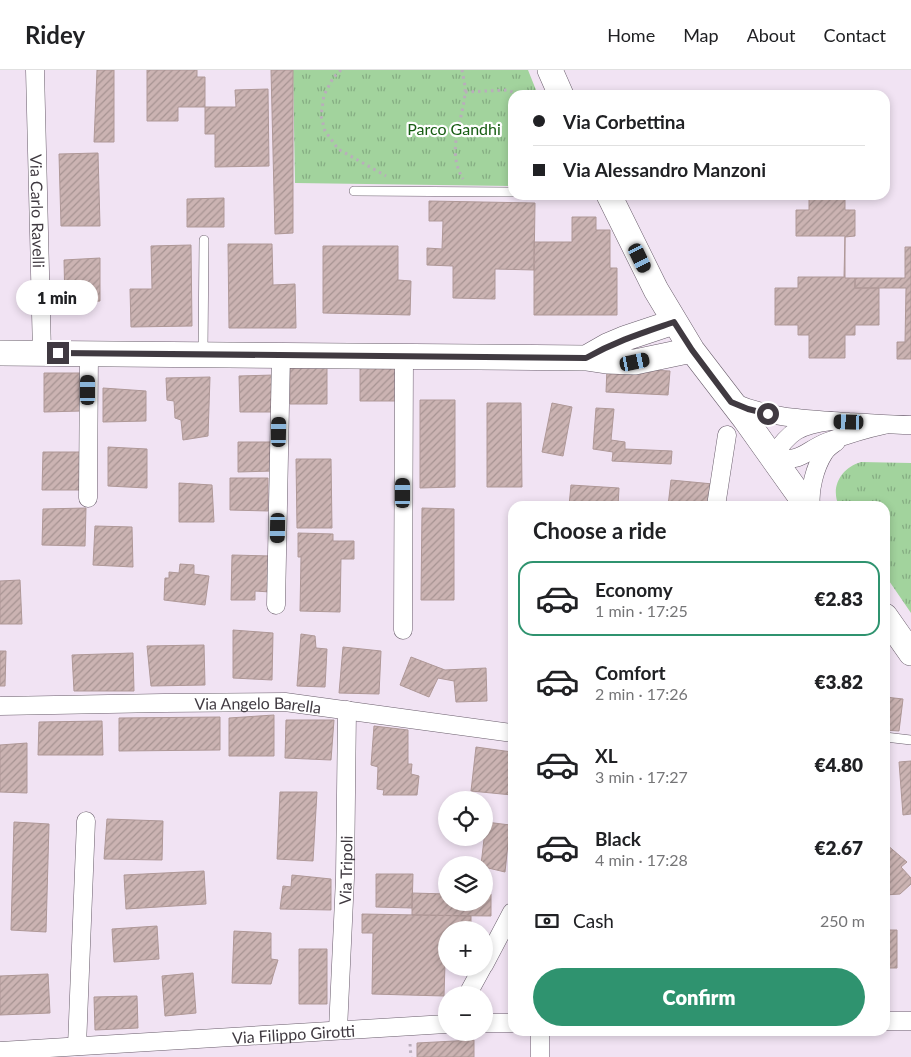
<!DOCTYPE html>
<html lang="en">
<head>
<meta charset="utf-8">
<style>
  body { margin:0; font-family:Lato,sans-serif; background:#f2f2f2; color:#202124; height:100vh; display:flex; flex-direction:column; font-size:19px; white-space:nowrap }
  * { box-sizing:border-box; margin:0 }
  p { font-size:16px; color:#757577 }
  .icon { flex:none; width:28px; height:28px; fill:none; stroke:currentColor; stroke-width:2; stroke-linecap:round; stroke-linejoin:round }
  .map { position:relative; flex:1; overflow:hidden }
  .details { position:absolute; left:508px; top:431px; width:382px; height:535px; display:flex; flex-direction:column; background:#fff; border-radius:15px; box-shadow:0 2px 8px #0003 }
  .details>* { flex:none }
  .guide { position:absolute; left:508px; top:20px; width:382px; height:110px; border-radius:15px; box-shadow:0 2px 8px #0003; display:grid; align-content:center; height:110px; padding:0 25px; background:#fff }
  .fabs { position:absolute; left:438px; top:721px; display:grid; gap:10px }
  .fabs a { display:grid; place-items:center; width:55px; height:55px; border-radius:50%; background:#fff; box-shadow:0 2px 8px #0003; font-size:25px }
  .end { position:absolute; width:22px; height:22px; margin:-11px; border:6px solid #403a41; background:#fff; box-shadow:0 0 0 2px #fff }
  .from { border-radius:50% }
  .bubble { position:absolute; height:35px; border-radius:18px; background:#fff; box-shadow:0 2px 8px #0003; font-size:16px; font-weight:800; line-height:35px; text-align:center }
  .car { position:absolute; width:15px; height:30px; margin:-15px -8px; border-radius:6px; box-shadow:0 0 4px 1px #0007; background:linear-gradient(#222 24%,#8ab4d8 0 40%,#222 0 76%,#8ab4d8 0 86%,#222 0) }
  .guide b { display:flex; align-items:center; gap:18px; height:48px; font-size:19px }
  .guide b+b { border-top:1px solid #e0e0e0 }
  .guide i { width:12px; height:12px; background:#202124 }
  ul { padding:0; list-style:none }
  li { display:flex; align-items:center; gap:15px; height:75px; margin:0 10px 8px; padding:0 15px; border:2px solid transparent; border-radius:15px }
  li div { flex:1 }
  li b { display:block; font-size:19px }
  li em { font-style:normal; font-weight:800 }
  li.active { border-color:#2f936f }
  li>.icon { width:45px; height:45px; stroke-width:1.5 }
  h2 { padding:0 25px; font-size:22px; line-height:60px }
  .pay { display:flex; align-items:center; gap:12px; height:55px; padding:0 25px; font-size:19px }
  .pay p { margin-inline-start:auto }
  .action { display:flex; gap:10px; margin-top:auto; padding:10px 25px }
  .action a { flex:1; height:58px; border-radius:30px; background:#2f936f; color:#fff; font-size:20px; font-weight:800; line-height:58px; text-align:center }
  header { display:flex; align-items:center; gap:30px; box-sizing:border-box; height:70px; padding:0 25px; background:#fff; border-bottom:1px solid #e0e0e0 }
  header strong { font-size:24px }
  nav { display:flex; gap:28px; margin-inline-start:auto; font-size:18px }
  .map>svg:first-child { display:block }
  .park { fill:url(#park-tufts) }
  .building { fill:url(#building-hatch); stroke:#af9897 }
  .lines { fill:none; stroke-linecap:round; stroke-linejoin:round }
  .lane-casing { stroke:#695d6b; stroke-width:10 }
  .street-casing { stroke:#695d6b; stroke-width:19 }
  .secondary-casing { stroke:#695d6b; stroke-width:26 }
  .path { stroke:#b9aebb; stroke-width:3; stroke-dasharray:2.5 4; stroke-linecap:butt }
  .lane { stroke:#fff; stroke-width:9 }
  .street { stroke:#fff; stroke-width:18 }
  .secondary { stroke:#fff; stroke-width:25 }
  .route { stroke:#403a41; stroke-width:6 }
  .labels { text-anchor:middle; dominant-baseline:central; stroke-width:4.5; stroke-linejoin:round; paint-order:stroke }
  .park-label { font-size:16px; fill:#175d13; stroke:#fff }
  .street-label { font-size:16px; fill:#403a41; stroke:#fff }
</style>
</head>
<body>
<header>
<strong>Ridey</strong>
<nav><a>Home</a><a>Map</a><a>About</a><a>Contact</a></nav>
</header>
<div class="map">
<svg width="911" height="987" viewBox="0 0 911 987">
  <defs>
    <pattern id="park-tufts" width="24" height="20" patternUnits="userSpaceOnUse" patternTransform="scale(1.25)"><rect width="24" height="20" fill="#a2d39d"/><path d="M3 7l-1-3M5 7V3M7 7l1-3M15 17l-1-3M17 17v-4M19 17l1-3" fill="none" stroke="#85ac82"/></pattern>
    <pattern id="building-hatch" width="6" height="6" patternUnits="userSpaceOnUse" patternTransform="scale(1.25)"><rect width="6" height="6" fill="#cbb3b2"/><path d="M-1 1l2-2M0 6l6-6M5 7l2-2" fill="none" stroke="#a69392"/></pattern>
  </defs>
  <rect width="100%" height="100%" fill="#f1e3f3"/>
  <path class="park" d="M293,0H528L538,25H512V116L295,113Z
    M861,392L911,393V543L885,505V436H839C830,417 841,398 861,392Z"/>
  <path class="building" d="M97,0H114V72H94Z
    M147,0H197V7H205V37H178V51H147Z
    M271,0H293V163L275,164Z
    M268,19L269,96L215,97V64H205V37H236L235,20Z
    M98,83L100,156H61L59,84Z
    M809,125H845V140H855V166L845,167V208H855V218H879V255H855V265H845V288H809V265H798V255H775V218H798V207H844L845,166H796V140H809Z
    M224,128V157H187V129Z
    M429,131L535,133L534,200L495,199V229L453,228V196L427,195V178L442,179L443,151H429Z
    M572,147H596V160H610V198H617V245H534V172H572Z
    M228,174H272L273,215L295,214L296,258H229Z
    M191,175L192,256L131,257L130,219H152L151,176Z
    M323,176H398V210L411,211L410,245L323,243Z
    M905,177H911V289H897V272H905L906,218H855V208H905Z
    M100,188V231L65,234L64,190Z
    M327,297V334H290V298Z
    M398,297L399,331H360V298Z
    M607,298L670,301L668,325L606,322Z
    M44,303H81V341L44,342Z
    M274,305L273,342H240L239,306Z
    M210,307L208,366L183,370L181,350L175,348L174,331L167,330L166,308Z
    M103,318L146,321V351L103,352Z
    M420,330H455V417L420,418Z
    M487,333H521L522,417H487Z
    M552,333L572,337L563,386L542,382Z
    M596,338L614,339L611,370L625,372V379L672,381L671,394L612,391L613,382L593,379Z
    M238,372H273V401L238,402Z
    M108,377L147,379V418L108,416Z
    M43,382H82L81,420H42Z
    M296,389H331L332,458H297Z
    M230,408H268V441L230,440Z
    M671,410L713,414L711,436H668Z
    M179,413L212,415L214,452H179Z
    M571,415L619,418L618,436H569Z
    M86,438L85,476L42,475L43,439Z
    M422,438L454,439V530H421Z
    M95,456L132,457L133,497L93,495Z
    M298,463L333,464V471H354V489H341L340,542L300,541L301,487H298Z
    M232,485L270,486V522L255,521V530H231Z
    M180,494L194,495V504L209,506L205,535L164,530L165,508H169V502L179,503Z
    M20,510L22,554H0V511Z
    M233,560L273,563L272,610L233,608Z
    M301,564L315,566L316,578L327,579L325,617L297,616Z
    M204,575L205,615L151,616L147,576Z
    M343,577L381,581L379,624L339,623Z
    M0,581H6L5,616H0Z
    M133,583L134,621H74L72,585Z
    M411,587L445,600L486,598L487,631L456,632L454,611L438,608L429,627L400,615Z
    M885,627L903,629L899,661L885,660Z
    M274,645V686H229V648Z
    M220,647V680L119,681V648Z
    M286,650H334L331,690L285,688Z
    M102,651L103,685H38L39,652Z
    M374,656L408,660V694H412L411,704L419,706L417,725H383L384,720L377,719L378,697L371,695Z
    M27,673V723L0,722V675Z
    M476,677L512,682V725L471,721Z
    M911,691V744L903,745L899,692Z
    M280,722H317L313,791L277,789Z
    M107,749L163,751L162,790L104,789Z
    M14,752L49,754L46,862L11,860Z
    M486,752L510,755L505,802L484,797V795H481Z
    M886,774L907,792L901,797L911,808V814L900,824L885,825V776Z
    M204,801L206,834L126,839L124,805Z
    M376,804H413L412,838L376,837Z
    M292,805L331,809V840L280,839L283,816L291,817Z
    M412,823L446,824V832H484V824H491V846L412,845Z
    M362,844L471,846V860H446L444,926L372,924L373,863H362Z
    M157,856L159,889L114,892L112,859Z
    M885,860H897V898H885Z
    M234,861L271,863V889L278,890L273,906L271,914L232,913Z
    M299,879H327V934H299Z
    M193,903L196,943L165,946L162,906Z
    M48,904L50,943L0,945V906Z
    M137,926L138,958L95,960L94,927Z
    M474,970V987H417V973Z"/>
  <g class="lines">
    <defs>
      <path id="lane" d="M354,121L512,122
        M203,283L204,170
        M885,667L911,670"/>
      <g id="street">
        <path id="s1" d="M35,0L42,283"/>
        <path d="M732,332C771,349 808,349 849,352C870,353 890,355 911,355"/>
        <path d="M831,351C799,355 790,361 772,387C802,394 804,381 827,372C846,365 865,359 884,355"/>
        <path d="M88,428L89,283"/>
        <path d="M716,436L727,365"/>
        <path d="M811,436C809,420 815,397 824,383C827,378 832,375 836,372"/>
        <path d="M276,535L281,285"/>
        <path d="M403,560L404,286"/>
        <path id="s2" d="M0,636L163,633L285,632L512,663"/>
        <path d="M484,895L512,842"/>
        <path d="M469,925L470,920L482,898"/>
        <path d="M885,951H911"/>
        <path d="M484,953H512"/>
        <path id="s3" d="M338,960L345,808L347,640"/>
        <path d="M540,961V987"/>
        <path d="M77,976L86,751"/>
        <path id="s4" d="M0,981L446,954"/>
      </g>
      <path id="secondary" d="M550,0L561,25
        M609,125L656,220L692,280L745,349L807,436
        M0,283L586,288L606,291L635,292L692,280
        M586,288L607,276L626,268L674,252
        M885,546L911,583"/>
    </defs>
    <use href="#lane" class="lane-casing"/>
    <use href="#street" class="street-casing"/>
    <use href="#secondary" class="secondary-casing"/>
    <path class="path" d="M341,0L333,8L324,25L321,46L325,61L338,79L386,106
      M462,0C463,7 466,16 465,24C462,54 446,80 463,109
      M465,22L508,20L519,25
      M410,974L411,987"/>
    <use href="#lane" class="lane"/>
    <use href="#street" class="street"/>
    <use href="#secondary" class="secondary"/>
  </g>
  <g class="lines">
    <path class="route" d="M58,283L586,288C616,271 642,263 674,252L692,280L731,332L748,339L768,344"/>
  </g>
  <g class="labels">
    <g class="park-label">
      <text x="454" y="58">Parco Gandhi</text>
    </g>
    <g class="street-label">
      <text stroke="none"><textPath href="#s1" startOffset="141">Via Carlo Ravelli</textPath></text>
      <text stroke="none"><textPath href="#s2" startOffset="258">Via Angelo Barella</textPath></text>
      <text stroke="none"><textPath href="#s3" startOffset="160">Via Tripoli</textPath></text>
      <text stroke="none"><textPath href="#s4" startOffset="294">Via Filippo Girotti</textPath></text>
    </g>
  </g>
</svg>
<div class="fabs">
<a><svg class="icon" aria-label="locate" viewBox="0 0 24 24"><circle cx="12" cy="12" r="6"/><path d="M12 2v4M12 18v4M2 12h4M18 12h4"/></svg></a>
<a><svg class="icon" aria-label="layers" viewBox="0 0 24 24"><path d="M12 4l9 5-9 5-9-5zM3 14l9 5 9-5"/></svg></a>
<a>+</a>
<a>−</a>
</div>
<i class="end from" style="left:768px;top:344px"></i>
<i class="end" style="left:58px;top:283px"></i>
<div class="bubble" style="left:16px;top:210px;width:82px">1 min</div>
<i class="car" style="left:640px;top:188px;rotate:154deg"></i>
<i class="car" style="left:635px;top:292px;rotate:78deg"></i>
<i class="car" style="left:88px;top:320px;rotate:0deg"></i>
<i class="car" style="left:849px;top:352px;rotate:272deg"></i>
<i class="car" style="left:279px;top:362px;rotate:1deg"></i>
<i class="car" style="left:403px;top:423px;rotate:0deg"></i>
<i class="car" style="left:278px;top:458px;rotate:181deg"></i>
<div class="guide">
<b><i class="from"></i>Via Corbettina</b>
<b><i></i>Via Alessandro Manzoni</b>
</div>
<section class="details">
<h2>Choose a ride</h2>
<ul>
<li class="active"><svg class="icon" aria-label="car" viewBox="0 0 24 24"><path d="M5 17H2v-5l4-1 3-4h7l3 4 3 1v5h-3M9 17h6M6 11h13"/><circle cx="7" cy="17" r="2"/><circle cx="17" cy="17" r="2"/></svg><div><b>Economy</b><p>1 min · 17:25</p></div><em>€2.83</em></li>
<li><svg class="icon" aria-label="car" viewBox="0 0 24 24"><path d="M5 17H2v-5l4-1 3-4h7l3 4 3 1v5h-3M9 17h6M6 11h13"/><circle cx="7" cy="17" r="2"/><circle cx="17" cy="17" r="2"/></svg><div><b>Comfort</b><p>2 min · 17:26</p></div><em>€3.82</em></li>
<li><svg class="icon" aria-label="car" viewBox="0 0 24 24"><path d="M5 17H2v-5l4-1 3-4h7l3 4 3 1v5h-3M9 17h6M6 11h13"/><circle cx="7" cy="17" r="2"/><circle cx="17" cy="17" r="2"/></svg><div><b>XL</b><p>3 min · 17:27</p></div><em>€4.80</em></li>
<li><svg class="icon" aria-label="car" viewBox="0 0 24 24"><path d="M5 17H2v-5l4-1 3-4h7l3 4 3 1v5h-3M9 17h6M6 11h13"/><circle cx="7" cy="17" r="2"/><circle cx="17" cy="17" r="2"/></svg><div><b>Black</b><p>4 min · 17:28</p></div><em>€2.67</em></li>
</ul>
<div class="pay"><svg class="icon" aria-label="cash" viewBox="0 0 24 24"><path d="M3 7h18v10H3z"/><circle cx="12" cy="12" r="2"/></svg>Cash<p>250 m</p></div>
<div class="action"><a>Confirm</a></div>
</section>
</div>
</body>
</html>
